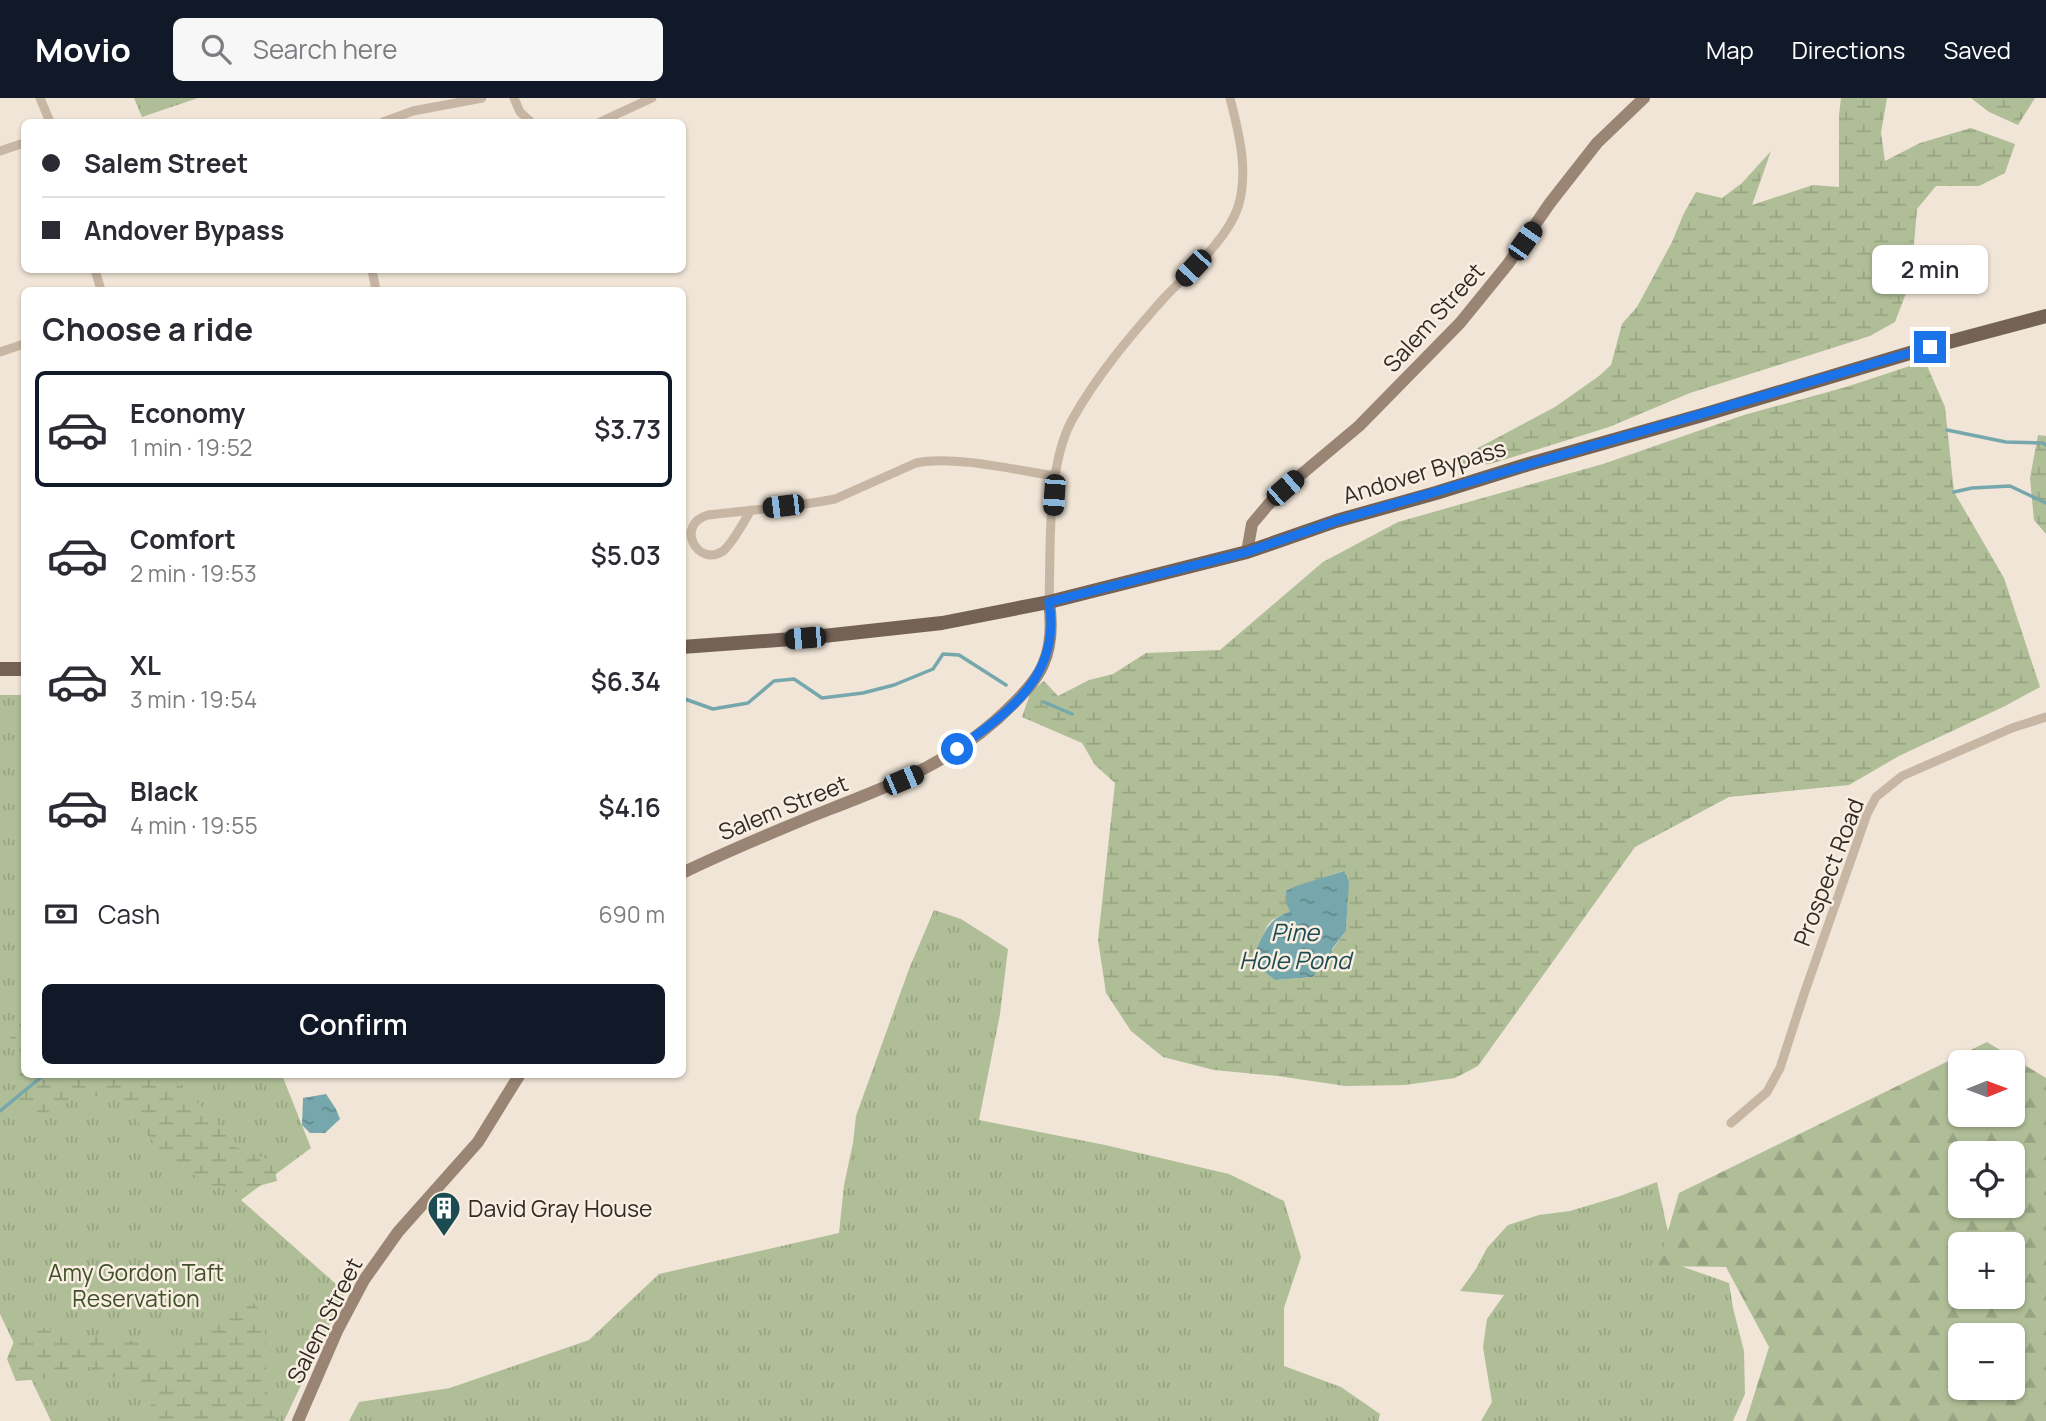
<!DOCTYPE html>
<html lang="en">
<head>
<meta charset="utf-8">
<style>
  body { margin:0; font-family:Manrope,sans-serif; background:#f7f7f7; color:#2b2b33; height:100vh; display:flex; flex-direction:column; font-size:26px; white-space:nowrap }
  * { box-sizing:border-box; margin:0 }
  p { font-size:23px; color:#7c7c81 }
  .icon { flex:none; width:38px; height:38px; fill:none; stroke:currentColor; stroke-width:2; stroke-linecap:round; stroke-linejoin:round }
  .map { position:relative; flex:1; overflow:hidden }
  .side { position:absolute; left:21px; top:189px; width:665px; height:791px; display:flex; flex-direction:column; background:#fff; border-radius:10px; box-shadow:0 2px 5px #0004 }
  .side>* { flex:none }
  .banner { position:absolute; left:21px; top:21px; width:665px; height:154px; border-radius:10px; box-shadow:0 2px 5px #0004; display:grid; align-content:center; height:154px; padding:0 21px; background:#fff }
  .needle { width:46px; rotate:89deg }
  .buttons { position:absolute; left:1948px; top:952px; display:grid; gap:14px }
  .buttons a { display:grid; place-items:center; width:77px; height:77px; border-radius:10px; background:#fff; box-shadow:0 2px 5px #0004; font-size:35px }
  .end { position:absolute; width:32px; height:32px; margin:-16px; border:9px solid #1a73e8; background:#fff; box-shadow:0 0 0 4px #fff }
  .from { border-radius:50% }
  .bubble { position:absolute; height:49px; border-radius:10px; background:#fff; box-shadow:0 2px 5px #0004; font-size:23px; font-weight:600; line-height:49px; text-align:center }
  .car { position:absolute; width:21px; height:42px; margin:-21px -10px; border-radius:9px; box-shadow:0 0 5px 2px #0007; background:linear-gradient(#222 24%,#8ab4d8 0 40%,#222 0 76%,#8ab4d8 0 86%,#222 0) }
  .banner b { display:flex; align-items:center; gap:24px; height:66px; font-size:26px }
  .banner b+b { border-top:2px solid #e1e1e2 }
  .banner i { width:18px; height:18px; background:#2b2b33 }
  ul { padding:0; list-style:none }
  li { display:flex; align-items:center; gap:21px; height:116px; margin:0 14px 10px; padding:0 7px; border:4px solid transparent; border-radius:10px }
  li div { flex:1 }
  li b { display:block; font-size:26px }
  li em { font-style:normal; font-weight:600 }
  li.current { border-color:#111827 }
  li>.icon { width:63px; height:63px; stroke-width:1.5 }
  h2 { padding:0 21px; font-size:32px; line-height:84px }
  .pay { display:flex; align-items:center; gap:18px; height:77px; padding:0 21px; font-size:26px }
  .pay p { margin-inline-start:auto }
  .button { display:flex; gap:14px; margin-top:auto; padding:14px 21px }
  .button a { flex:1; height:80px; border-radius:10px; background:#111827; color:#fff; font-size:28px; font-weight:600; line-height:80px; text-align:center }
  header { display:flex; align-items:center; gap:42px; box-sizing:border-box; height:98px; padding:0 35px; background:#111827; color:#fff }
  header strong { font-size:33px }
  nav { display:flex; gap:38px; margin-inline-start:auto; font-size:24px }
  .search { width:490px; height:63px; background:#f7f7f7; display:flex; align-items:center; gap:18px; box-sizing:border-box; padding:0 24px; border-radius:10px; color:#7c7c81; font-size:26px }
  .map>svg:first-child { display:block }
  .grass { fill:url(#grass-tufts) }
  .forest { fill:url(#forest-firs); fill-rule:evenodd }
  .wetland { fill:url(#wetland-marsh); fill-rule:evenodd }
  .water { fill:url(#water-ripples) }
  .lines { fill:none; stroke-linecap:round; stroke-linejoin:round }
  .stream { stroke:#76a7ac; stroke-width:3.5 }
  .street { stroke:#c7b6a3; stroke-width:9 }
  .secondary { stroke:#9a8575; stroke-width:12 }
  .primary { stroke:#746256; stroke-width:14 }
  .route { stroke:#1a73e8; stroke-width:9 }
  .labels { text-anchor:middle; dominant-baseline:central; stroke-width:5; stroke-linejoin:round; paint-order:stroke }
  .street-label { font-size:23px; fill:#322a25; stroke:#f8efe2 }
  .poi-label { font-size:23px; fill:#322a25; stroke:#f8efe2; text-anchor:start }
  .park-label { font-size:23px; fill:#405029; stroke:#f8efe2 }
  .water-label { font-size:24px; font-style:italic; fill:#1c4c52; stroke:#f8efe2 }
</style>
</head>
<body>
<header>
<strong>Movio</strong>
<div class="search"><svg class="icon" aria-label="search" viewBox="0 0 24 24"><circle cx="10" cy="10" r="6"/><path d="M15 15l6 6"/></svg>Search here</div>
<nav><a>Map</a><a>Directions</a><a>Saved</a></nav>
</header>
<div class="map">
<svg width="2046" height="1323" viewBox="0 0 2046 1323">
  <defs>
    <pattern id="grass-tufts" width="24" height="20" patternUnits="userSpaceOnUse" patternTransform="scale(1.75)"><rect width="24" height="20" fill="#afbe97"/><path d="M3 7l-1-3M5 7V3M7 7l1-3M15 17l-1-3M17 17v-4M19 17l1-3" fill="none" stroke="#97a382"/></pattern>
    <pattern id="forest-firs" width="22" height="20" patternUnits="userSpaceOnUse" patternTransform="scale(1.75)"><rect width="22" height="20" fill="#afbe97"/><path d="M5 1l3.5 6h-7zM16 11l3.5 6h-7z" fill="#97a382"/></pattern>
    <pattern id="wetland-marsh" width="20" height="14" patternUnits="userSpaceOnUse" patternTransform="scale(1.75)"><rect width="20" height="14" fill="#afbe97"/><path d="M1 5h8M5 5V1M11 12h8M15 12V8" fill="none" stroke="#97a382"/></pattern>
    <pattern id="water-ripples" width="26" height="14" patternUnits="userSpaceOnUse" patternTransform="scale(1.75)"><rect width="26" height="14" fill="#76a7ac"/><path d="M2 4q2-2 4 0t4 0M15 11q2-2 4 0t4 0" fill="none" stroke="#61888c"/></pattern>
  </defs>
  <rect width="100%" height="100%" fill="#f0e5d7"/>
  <path class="grass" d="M134,0H198L142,19Z
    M0,597H24V976L282,977L311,1050L241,1102L345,1194L284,1323H51L0,1216Z
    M934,812L961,821L1008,851L1000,916L979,1022L1105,1047L1229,1076L1284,1103L1301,1159L1284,1210V1268L1341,1289L1380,1316L1378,1323H349L359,1304L450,1290L589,1242L659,1176L839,1135L844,1087L853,1045L856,1018L909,871Z
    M1657,1084L1675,1166L1729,1185L1733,1210L1744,1253L1745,1296L1733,1323H1481L1492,1304L1483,1249L1487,1221L1504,1197L1460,1193L1476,1171L1487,1150L1508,1127L1539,1117L1570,1113L1620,1098Z"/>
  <path class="forest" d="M1987,944L2046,980V1323H1746L1769,1249L1726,1169L1658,1168L1679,1095ZM1960,964H2012V1017H1960ZM1960,1055H2012V1108H1960ZM1960,1146H2012V1199H1960ZM1960,1237H2012V1290H1960Z"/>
  <path class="wetland" d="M1841,0H1887L1881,35L1885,63L1920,45L1971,30L2015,46L2005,75L1979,88H1936L1917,111L1911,182L1895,224L1870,238L1690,295L1609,329L1558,345L1490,366L1440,370L1555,309L1599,278L1611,267L1622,226L1637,209L1672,144L1684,115L1696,94L1722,100L1742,85L1771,53L1752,107L1813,87L1839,89V17Z
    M1971,0H2035L2018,27L1989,14Z
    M1925,263L1945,309L1954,394L2004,480L2040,589L2005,608L1899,658L1849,687L1729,699L1635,749L1478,968L1455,980L1405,987L1345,988L1278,978L1214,972L1163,959L1131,933L1106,895L1098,842L1115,685L1095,667L1082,645L1022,619L1031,593L1044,583L1058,598L1089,582L1113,576L1146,555L1220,552L1323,464L1398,424L1603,366L1744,317L1846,289ZM1343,773L1348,796L1346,833L1332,852V861L1318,872L1313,879L1275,882L1262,840L1267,828L1272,822L1290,813L1317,782Z
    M2038,337L2046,338V436L2034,422L2030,380Z
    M24,916V976L167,977L208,1014L235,1049L273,1063L277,1083L236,1094L208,1086L166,1060L121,1003L85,996L39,1018L18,1012L14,992L22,967L10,938L19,918Z
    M247,1198L264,1217L268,1301L276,1323H148L151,1317V1294L88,1269L68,1279L16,1283L7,1261L16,1238L42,1230L158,1247L190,1248L212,1217Z"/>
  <path class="water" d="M1344,773L1349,783L1346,833L1332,851V861L1318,872L1313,879L1275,882L1260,870L1254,856C1266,833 1265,824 1290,813L1287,807L1286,793L1296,788Z
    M326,996L336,1011L340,1021L325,1035H310L302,1027L303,1000Z"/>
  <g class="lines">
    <path class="stream" d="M1947,332L2006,344L2043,345L2046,347
      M1954,394L1972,390L2010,388L2046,405
      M682,600L713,611L748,605L774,583L794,581L822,600L863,595L894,587L933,571L943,556L959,557L1006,587
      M1044,604L1072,616
      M0,1013L45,976"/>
    <path class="street" d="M40,0L50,24
      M514,0L520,14L531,24
      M383,24L413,13L482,0
      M600,24L652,0
      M0,53L24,45
      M95,172L101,192
      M372,172L376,192
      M0,254L24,246
      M751,412C744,423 733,445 723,453C698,470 674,427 708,417C750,412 793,409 835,401L916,365C953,357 1016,372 1055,378
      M1049,504C1051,450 1046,370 1072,322C1097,277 1131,237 1165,199C1189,174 1227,142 1238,109C1249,74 1239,35 1230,0
      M1731,1025L1767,994L1780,970L1804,896L1867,716L1876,699L1902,678L2012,630L2046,619"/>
    <path class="secondary" d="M1247,454L1252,426L1268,407L1285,390L1359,328L1460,225L1508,166L1550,105L1597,45L1644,0
      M682,775C726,754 771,735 815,717C889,688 957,664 1014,605C1025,594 1037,581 1043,567C1052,547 1052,525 1049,504
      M298,1323L337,1233L364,1182L398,1134L478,1044L520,976"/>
    <path class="primary" d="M682,549L805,540L942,525L1049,504L1247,454L1336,423L1436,395L1529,366L1706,316L1930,249L2046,218
      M0,571H24"/>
  </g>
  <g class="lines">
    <path class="route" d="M957,651C1010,614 1062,576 1049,504L1247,454L1336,423L1930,249"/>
  </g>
  <defs>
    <symbol id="building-pin" viewBox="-11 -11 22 30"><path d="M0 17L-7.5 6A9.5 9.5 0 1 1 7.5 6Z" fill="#1c4c52" stroke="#f8efe2"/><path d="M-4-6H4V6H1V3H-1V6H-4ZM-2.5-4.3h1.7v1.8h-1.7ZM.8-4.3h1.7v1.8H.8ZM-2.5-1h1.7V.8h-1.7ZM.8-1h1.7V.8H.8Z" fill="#fff"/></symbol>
  </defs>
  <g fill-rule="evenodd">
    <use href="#building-pin" x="425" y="1091" width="38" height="52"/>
  </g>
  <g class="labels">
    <g class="street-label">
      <text transform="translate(1433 219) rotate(-48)">Salem Street</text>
      <text transform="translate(1424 373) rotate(-17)">Andover Bypass</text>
      <text transform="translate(783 709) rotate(-22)">Salem Street</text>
      <text transform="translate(1828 774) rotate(-69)">Prospect Road</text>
      <text transform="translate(324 1222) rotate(-63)">Salem Street</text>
    </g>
    <g class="poi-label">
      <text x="468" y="1110">David Gray House</text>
    </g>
    <g class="park-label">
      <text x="136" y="1174">Amy Gordon Taft<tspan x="136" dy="26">Reservation</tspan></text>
    </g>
    <g class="water-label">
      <text x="1295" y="833">Pine<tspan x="1295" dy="28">Hole Pond</tspan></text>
    </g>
  </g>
</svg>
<div class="buttons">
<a><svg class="needle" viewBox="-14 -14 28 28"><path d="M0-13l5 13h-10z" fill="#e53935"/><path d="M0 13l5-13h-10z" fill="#7c7c81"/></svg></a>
<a><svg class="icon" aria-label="locate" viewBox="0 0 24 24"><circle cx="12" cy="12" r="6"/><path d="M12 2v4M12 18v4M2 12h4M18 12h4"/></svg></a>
<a>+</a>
<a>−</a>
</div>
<i class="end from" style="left:957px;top:651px"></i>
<i class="end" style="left:1930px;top:249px"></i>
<div class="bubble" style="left:1872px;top:147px;width:116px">2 min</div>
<i class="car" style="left:1525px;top:143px;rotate:35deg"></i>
<i class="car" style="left:1193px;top:170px;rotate:223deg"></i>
<i class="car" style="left:1285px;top:390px;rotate:49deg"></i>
<i class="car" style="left:1054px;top:397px;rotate:184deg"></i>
<i class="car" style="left:783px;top:408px;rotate:263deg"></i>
<i class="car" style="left:805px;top:540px;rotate:265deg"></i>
<i class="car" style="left:903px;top:682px;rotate:67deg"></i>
<div class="banner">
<b><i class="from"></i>Salem Street</b>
<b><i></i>Andover Bypass</b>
</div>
<section class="side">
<h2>Choose a ride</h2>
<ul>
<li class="current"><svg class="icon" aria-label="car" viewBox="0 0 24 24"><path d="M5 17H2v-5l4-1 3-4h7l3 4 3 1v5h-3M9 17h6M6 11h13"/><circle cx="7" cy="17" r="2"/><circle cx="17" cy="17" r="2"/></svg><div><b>Economy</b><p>1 min · 19:52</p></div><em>$3.73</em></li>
<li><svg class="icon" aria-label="car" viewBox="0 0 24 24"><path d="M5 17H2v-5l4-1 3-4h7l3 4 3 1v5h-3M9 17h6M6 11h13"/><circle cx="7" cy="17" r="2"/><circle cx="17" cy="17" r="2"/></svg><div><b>Comfort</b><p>2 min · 19:53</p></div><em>$5.03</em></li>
<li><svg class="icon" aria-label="car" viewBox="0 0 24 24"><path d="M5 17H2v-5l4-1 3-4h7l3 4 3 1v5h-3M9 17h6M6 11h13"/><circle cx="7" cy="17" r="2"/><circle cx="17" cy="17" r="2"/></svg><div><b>XL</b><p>3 min · 19:54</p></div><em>$6.34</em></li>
<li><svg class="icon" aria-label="car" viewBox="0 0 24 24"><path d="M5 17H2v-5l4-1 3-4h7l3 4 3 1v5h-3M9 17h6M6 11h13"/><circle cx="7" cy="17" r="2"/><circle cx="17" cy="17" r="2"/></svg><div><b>Black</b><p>4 min · 19:55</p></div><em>$4.16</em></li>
</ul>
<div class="pay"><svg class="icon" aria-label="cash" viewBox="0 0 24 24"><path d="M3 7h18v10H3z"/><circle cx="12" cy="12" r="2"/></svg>Cash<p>690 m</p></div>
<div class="button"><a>Confirm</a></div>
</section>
</div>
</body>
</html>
